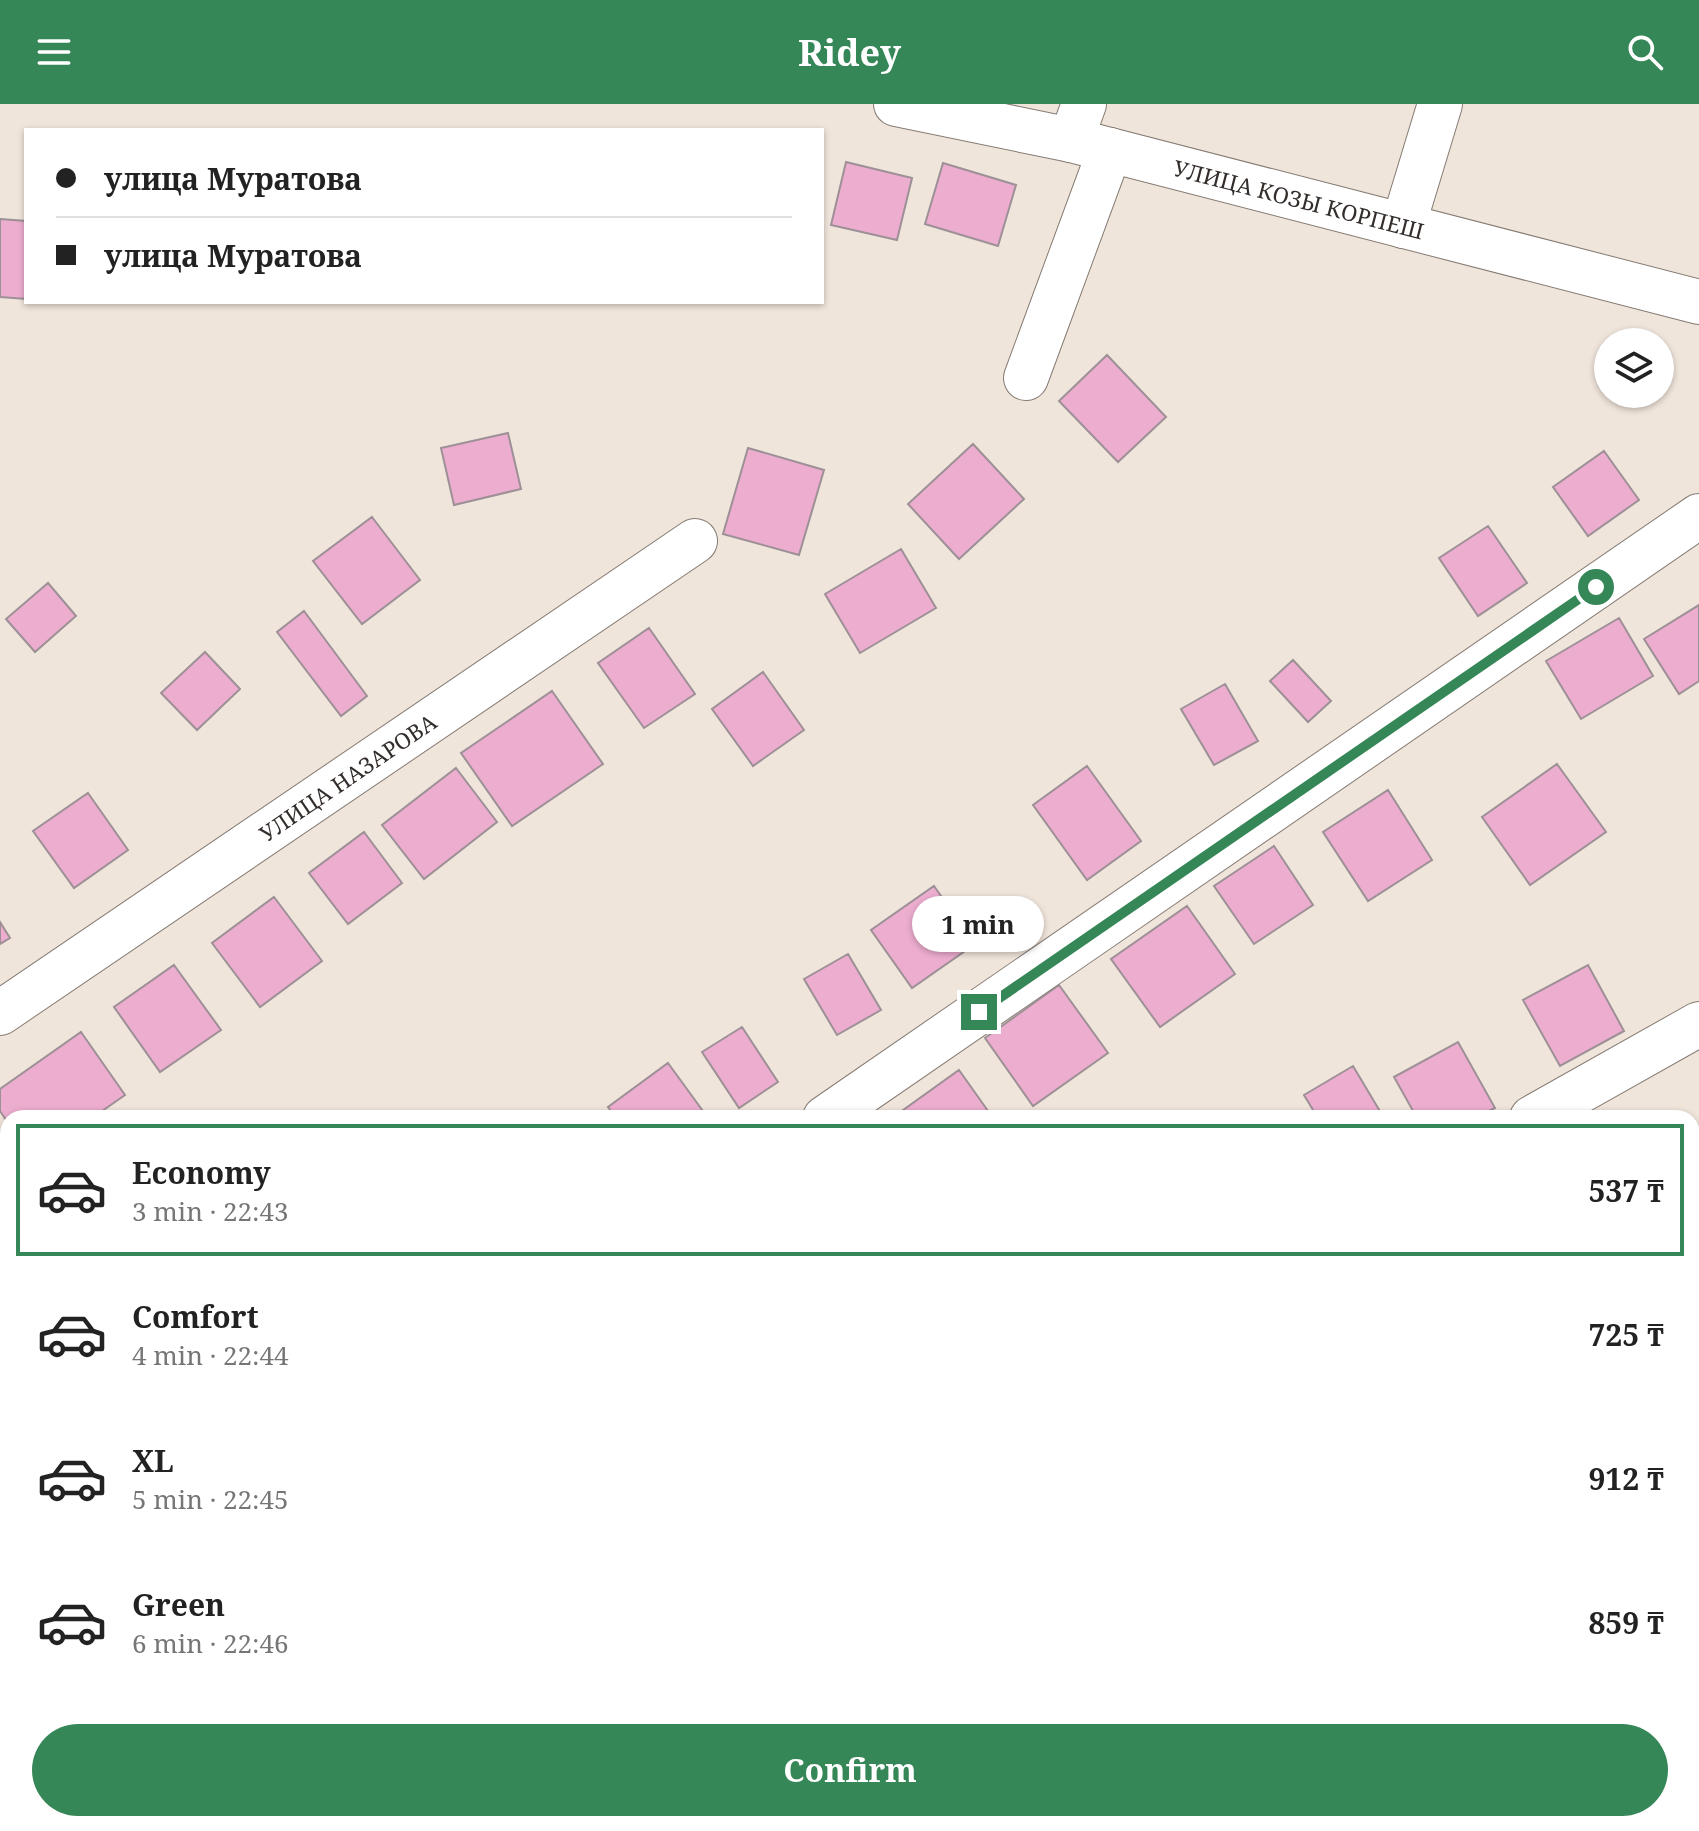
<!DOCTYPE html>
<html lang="en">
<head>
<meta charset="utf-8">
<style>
  body { margin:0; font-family:"Noto Serif",serif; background:#f6f6f6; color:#222; height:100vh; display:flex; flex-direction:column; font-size:30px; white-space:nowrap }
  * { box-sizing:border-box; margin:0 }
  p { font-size:26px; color:#767676 }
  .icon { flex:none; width:44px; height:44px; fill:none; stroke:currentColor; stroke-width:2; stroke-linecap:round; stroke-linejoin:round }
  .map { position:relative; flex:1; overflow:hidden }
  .side { position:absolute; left:0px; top:1006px; width:1700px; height:722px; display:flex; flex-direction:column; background:#fff; border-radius:24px 24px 0 0; box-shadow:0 2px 6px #0004 }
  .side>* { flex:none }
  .hud { position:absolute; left:24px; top:24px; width:800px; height:176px; border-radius:0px; box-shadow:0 2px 6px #0004; display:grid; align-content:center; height:176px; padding:0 32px; background:#fff }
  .controls { position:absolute; left:1594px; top:224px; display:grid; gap:16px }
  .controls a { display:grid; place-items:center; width:80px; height:80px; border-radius:50%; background:#fff; box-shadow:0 2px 6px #0004; font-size:40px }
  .end { position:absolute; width:36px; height:36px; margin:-18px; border:10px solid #368758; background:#fff; box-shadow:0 0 0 4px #fff }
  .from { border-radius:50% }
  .bubble { position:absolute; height:56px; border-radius:28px; background:#fff; box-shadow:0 2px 6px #0004; font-size:26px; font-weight:700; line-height:56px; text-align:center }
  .hud b { display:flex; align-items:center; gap:28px; height:76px; font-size:30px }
  .hud b+b { border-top:2px solid #e0e0e0 }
  .hud i { width:20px; height:20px; background:#222 }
  ul { padding:14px 0 0; list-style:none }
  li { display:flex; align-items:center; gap:24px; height:132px; margin:0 16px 12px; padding:0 16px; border:4px solid transparent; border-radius:0px }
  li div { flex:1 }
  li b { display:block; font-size:30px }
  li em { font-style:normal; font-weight:700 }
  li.current { border-color:#368758 }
  li>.icon { width:72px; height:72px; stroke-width:1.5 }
  .action { display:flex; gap:16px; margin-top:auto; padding:16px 32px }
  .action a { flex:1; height:92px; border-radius:48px; background:#368758; color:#fff; font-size:32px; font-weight:700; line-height:92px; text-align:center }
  header { display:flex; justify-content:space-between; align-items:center; height:104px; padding:0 32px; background:#368758; color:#fff; font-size:36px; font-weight:700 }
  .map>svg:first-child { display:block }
  .building { fill:#edadcf; stroke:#9d9096; stroke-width:2 }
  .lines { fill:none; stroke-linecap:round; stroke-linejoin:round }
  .minor-casing { stroke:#857b73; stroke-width:46 }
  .minor { stroke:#fff; stroke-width:44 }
  .route { stroke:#368758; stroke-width:10 }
  .labels { text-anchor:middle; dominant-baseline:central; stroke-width:7; stroke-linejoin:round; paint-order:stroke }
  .street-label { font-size:22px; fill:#332e2b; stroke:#fdf2e9 }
</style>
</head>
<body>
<header><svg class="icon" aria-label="menu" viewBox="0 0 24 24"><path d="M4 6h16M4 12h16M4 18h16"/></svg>Ridey<svg class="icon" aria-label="search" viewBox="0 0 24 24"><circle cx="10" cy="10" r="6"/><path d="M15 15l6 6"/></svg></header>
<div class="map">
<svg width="1699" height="1727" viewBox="0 0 1699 1727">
  <rect width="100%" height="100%" fill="#f0e5db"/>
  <path class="building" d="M846,58L912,74L897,136L831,121Z
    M943,59L1016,81L998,142L925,120Z
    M0,115L26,117V195L0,193Z
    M1107,251L1166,313L1118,358L1059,297Z
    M508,329L521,385L454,401L441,344Z
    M973,340L1024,395L959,455L908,400Z
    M748,344L824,366L799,451L723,430Z
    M1604,347L1639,396L1588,432L1553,383Z
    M372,413L420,476L362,520L313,457Z
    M1488,422L1527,479L1478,512L1439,454Z
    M901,445L936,504L860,549L825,490Z
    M48,479L76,512L35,548L6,515Z
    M1699,501V577L1679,590L1644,535Z
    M304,507L367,592L341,612L277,528Z
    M1619,514L1653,572L1581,615L1546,557Z
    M649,524L695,590L644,624L598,559Z
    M205,548L240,585L197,626L161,589Z
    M1293,556L1331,597L1308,618L1270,577Z
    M763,568L804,626L753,662L712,605Z
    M1225,580L1258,637L1214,661L1181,605Z
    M552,587L603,660L512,722L461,649Z
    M1557,660L1606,728L1530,781L1482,713Z
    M1087,662L1141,737L1087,776L1033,701Z
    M456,664L497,718L424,775L382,721Z
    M1388,686L1432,756L1368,797L1323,728Z
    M88,689L128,746L74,784L33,727Z
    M364,728L402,779L348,820L309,769Z
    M1274,742L1313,801L1254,840L1214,782Z
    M934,782L975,840L912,884L871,826Z
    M274,793L322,857L260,903L212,839Z
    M1187,802L1235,870L1160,923L1111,855Z
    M0,818L10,834L0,840Z
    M848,850L881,906L837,931L804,875Z
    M174,861L221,926L160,968L114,903Z
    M1588,861L1624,927L1560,962L1523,896Z
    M1059,881L1108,949L1033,1002L985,934Z
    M742,923L778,978L739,1004L702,948Z
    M81,928L125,991L92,1014H8V1019L0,1007V985Z
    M1458,938L1495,1004L1475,1014H1417L1394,973Z
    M668,959L708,1014H616L608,1003Z
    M1353,962L1384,1014H1318L1304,991Z
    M959,966L993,1014H892Z
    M1699,1040V1113L1692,1116V1043Z
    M0,1445L8,1457V1503L0,1508Z
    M0,1646L8,1656V1717L0,1723Z
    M580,1720H634L626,1727H586Z
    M997,1720H1073L1072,1727H995Z
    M1354,1720H1431L1430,1727H1352Z"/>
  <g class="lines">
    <defs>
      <g id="minor">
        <path id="s1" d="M896,0L1071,36L1699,198"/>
        <path d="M1071,36L1084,0"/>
        <path d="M1403,122L1440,0"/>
        <path d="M1026,274L1110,46"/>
        <path id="s2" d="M0,909L695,437"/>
        <path d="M825,1014L1699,412"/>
        <path d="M1532,1014L1699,920"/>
        <path d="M0,1582L8,1576"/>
        <path d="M665,1727L673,1720"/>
        <path d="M975,1727L976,1720"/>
        <path d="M1472,1727L1473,1720"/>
      </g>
    </defs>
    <use href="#minor" class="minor-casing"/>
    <use href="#minor" class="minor"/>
  </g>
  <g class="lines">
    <path class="route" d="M979,908L1596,483"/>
  </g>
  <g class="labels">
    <g class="street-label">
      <text stroke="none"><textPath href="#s1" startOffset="414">УЛИЦА КОЗЫ КОРПЕШ</textPath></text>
      <text stroke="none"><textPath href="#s2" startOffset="420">УЛИЦА НАЗАРОВА</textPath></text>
    </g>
  </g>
</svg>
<div class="controls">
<a><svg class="icon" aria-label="layers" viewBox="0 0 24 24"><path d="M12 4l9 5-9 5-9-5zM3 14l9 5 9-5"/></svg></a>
</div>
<i class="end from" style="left:1596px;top:483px"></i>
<i class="end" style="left:979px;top:908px"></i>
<div class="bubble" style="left:912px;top:792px;width:132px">1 min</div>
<div class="hud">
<b><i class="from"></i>улица Муратова</b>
<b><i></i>улица Муратова</b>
</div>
<section class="side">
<ul>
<li class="current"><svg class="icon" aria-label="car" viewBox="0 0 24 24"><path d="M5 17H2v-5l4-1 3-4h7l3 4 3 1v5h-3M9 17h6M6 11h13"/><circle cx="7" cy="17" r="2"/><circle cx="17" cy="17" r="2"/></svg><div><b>Economy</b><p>3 min · 22:43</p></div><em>537 ₸</em></li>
<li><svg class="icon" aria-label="car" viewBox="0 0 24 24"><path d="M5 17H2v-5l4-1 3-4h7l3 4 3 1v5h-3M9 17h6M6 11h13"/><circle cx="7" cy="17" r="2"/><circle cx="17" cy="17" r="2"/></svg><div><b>Comfort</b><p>4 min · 22:44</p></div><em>725 ₸</em></li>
<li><svg class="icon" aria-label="car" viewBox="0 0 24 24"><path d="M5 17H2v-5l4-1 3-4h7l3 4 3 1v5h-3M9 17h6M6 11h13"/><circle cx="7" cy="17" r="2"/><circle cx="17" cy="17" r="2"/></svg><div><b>XL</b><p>5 min · 22:45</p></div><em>912 ₸</em></li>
<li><svg class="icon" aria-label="car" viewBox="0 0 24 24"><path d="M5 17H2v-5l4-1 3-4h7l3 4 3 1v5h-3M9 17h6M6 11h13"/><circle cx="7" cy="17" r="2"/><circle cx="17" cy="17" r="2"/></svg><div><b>Green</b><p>6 min · 22:46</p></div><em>859 ₸</em></li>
</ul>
<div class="action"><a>Confirm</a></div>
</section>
</div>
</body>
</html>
